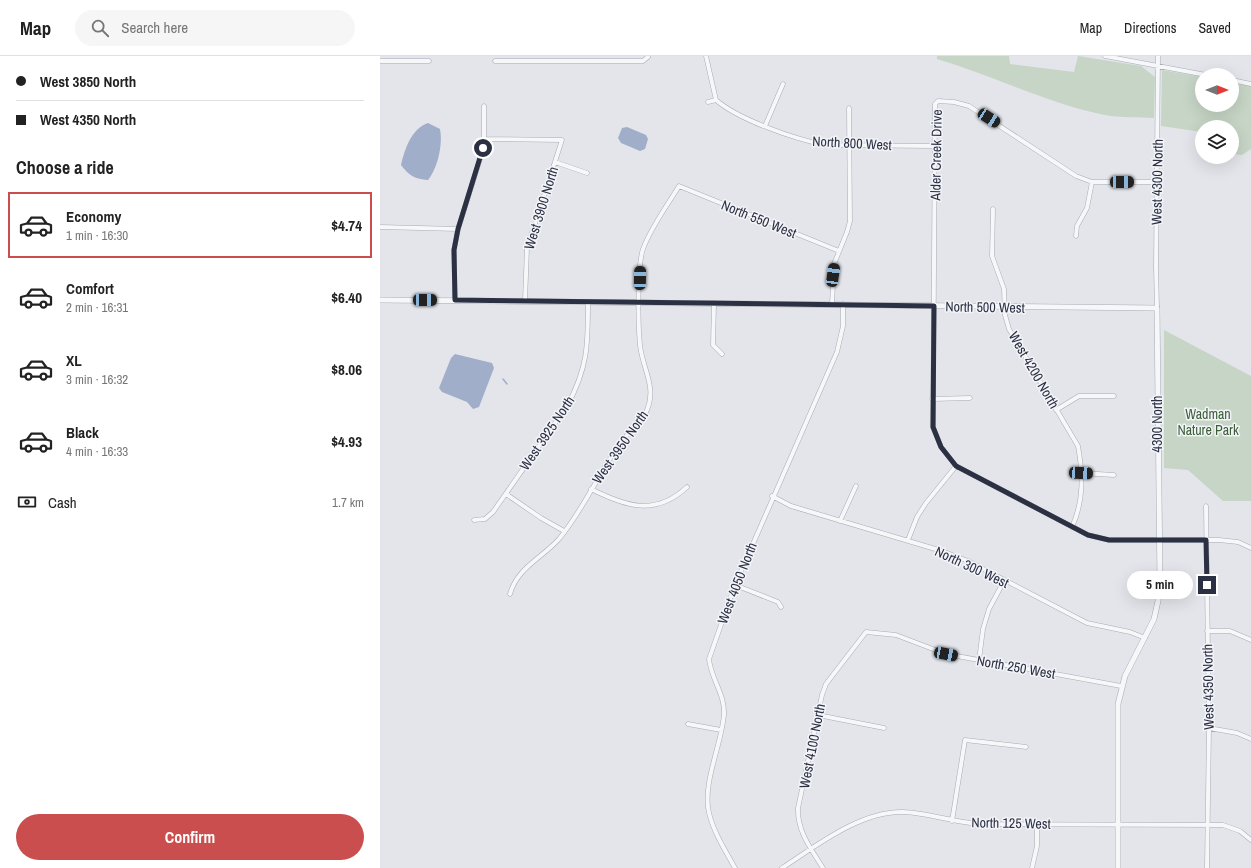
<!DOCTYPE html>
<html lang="en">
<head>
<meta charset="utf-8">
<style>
  body { margin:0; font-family:"Archivo Narrow",sans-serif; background:#f6f6f6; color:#222; height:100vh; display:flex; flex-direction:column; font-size:15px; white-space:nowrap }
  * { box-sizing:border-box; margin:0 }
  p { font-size:13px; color:#767676 }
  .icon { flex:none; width:22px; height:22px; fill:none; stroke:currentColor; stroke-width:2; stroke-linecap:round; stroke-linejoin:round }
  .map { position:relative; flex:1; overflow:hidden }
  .panel { display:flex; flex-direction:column; background:#fff; width:380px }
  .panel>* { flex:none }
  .top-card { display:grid; align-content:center; height:88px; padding:0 16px; background:#fff }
  .needle { width:26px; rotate:90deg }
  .controls { position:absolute; left:815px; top:12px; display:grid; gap:8px }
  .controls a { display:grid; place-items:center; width:44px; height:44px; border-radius:50%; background:#fff; box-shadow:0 4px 16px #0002; font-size:20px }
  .end { position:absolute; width:18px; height:18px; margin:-9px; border:5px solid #2b3043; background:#fff; box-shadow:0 0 0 2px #fff }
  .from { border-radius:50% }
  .bubble { position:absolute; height:28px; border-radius:14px; background:#fff; box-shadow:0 4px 16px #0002; font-size:13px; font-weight:700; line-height:28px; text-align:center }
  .car { position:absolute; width:12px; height:24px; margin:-12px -6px; border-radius:5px; box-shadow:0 0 3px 1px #0007; background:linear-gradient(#222 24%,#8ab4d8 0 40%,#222 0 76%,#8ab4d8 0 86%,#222 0) }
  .top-card b { display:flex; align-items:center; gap:14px; height:38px; font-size:15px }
  .top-card b+b { border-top:1px solid #e0e0e0 }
  .top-card i { width:10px; height:10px; background:#222 }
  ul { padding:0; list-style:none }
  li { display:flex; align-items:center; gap:12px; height:66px; margin:0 8px 6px; padding:0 8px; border:2px solid transparent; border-radius:0px }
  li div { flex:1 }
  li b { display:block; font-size:15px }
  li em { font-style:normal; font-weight:700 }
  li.current { border-color:#cb4e4e }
  li>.icon { width:36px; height:36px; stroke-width:1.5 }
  h2 { padding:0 16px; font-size:18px; line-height:48px }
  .pay { display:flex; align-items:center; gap:10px; height:44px; padding:0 16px; font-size:15px }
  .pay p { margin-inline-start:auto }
  .button { display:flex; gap:8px; margin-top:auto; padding:8px 16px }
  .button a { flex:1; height:46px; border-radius:24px; background:#cb4e4e; color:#fff; font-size:16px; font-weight:700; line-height:46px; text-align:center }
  header { display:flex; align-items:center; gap:24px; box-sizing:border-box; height:56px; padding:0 20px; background:#fff; border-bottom:1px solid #e0e0e0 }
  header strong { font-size:19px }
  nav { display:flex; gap:22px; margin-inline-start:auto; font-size:14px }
  .search { width:280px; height:36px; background:#f6f6f6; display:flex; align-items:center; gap:10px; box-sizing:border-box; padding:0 14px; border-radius:22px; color:#767676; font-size:15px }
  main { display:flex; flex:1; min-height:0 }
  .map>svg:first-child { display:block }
  .green { fill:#c6d5c5 }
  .water { fill:#a0aec9 }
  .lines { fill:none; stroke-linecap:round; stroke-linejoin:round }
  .stream { stroke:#a0aec9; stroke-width:1.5 }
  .minor-casing { stroke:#a8abb5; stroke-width:5 }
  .tertiary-casing { stroke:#a8abb5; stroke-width:6 }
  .minor { stroke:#f6f7f9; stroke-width:4 }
  .tertiary { stroke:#f6f7f9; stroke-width:5 }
  .route { stroke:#2b3043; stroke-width:5 }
  .labels { text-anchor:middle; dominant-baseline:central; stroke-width:3; stroke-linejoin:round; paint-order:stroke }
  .street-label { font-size:14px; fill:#2b3043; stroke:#f3f4f8 }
  .park-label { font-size:14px; fill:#3b5e39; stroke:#f3f4f8 }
</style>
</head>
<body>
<header>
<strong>Map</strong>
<div class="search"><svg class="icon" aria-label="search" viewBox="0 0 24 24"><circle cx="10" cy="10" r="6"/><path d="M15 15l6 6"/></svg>Search here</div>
<nav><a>Map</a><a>Directions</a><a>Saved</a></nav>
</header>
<main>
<section class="panel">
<div class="top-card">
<b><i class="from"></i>West 3850 North</b>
<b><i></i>West 4350 North</b>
</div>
<h2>Choose a ride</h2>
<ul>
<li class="current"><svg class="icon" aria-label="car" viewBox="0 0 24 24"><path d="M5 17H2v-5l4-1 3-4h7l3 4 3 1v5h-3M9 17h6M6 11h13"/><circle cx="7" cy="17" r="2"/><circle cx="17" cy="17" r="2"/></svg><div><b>Economy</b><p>1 min · 16:30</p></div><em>$4.74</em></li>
<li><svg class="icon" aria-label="car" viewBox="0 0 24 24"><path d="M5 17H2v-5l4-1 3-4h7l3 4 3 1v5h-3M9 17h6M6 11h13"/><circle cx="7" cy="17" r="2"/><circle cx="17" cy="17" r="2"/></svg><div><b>Comfort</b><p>2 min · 16:31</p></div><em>$6.40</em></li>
<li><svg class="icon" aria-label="car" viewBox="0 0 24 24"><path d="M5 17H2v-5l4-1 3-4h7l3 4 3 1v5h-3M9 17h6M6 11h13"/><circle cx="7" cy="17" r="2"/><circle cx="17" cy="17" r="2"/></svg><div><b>XL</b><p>3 min · 16:32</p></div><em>$8.06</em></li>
<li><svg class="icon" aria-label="car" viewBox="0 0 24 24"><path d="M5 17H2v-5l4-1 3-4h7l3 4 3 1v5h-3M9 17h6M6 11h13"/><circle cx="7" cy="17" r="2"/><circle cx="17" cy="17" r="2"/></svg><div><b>Black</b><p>4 min · 16:33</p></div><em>$4.93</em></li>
</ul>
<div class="pay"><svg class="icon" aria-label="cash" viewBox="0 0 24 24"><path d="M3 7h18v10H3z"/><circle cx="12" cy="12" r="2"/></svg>Cash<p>1.7 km</p></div>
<div class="button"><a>Confirm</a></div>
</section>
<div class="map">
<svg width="871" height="812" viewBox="0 0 871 812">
  <rect width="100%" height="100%" fill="#e3e5eb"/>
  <path class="green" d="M557,0H629L630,8L694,16L698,0L761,10L775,21L774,62C759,61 741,62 725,59C667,47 614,20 557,3Z
    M782,14L822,21V49H852V27L871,30V93L862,99L852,98V71H822V76L781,70Z
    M784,274L871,320V445H843L808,414L784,412Z"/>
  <path class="water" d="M48,67L60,73C63,88 58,112 48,124C35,123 29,120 21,109C25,93 31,73 48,67Z
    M247,71L266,79L268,83L265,93L260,95L241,87L238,82L242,72Z
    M75,298L112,307L114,312L99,351L93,353L87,346L62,336L59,332L71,302Z"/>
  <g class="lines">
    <path class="stream" d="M123,323L127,328"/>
    <defs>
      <path id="minor" d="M326,0L336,44
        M725,0L826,19
        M0,5H49
        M115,5H263L268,1
        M852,24L871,28
        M328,46L336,44C359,64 415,83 445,89L555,90
        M385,70L403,28
        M104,83L182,84L147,192L145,245
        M175,106L207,117
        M777,126H712L696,120L589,50L574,46L558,45L555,48L553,371L561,391L576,410L708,479L729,484H839L858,486L871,492
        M613,153L612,200L624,233L625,259L629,273L698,390C703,418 704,445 692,471
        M0,171L78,173
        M696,180L697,170L707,152L712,126
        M75,244L74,194L78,173L101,100L104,83V50
        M334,247L333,289L342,298
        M452,248L454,208L467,176L470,165L469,52
        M777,252L776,211L778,0
        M552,343L590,342
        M676,354L699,340H734
        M701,417L734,419
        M211,433C245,450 275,461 307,431
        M126,438L161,462L184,475
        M392,440L411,450L562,495L588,505L707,567L750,576L765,582
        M826,450L829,672L827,812
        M94,464L105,463L113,456L187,350C208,312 208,288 208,246
        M460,465L476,430
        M528,484L537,461L546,447L576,410
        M355,529L398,546L401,551
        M130,538C137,512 162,502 179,483C203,454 218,419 239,389C248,376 261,368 267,354C277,331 262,311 260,289C258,269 257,211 263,193C271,171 287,150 299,130L459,195
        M827,575H850L871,584
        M599,604L603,573L609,553L624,525
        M438,659L504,672
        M308,668L341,674
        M829,672L857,677L871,683
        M572,765L585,684L646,691
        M355,812C345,794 334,777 329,757C322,727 342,688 344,658C345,638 331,623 329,603L355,529L457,296L463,270V248
        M402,812C436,790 480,755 523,756C549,757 576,767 602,768L843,769L860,775L871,784
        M443,812C431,793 417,775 418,752L442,639L446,628L486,576L516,579L566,598L741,630
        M652,812L657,790V768"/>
      <path id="tertiary" d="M0,244L777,252L780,527L778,545L774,563L745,620L738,648V812"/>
    </defs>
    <use href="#minor" class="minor-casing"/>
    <use href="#tertiary" class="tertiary-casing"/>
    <use href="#minor" class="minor"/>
    <use href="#tertiary" class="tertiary"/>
  </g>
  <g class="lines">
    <path class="route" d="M103,92L78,173L74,194L75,244L554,250L553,371L561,391L576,410L708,479L729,484H826L827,529"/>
  </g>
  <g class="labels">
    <g class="street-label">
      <text transform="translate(472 87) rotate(3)">North 800 West</text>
      <text transform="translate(556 99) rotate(-89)">Alder Creek Drive</text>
      <text transform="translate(777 126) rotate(-89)">West 4300 North</text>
      <text transform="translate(161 152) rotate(-73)">West 3900 North</text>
      <text transform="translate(379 163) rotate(22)">North 550 West</text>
      <text transform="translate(605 251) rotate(1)">North 500 West</text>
      <text transform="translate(654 314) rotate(60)">West 4200 North</text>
      <text transform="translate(777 368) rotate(-90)">4300 North</text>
      <text transform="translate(167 377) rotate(-56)">West 3925 North</text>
      <text transform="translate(240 391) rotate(-55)">West 3950 North</text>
      <text transform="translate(592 511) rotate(25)">North 300 West</text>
      <text transform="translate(357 527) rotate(-69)">West 4050 North</text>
      <text transform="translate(636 611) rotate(10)">North 250 West</text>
      <text transform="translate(828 631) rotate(-91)">West 4350 North</text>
      <text transform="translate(432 690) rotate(-79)">West 4100 North</text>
      <text transform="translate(631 767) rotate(1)">North 125 West</text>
    </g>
    <g class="park-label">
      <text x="828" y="358">Wadman<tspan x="828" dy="16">Nature Park</tspan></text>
    </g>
  </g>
</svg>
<div class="controls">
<a><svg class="needle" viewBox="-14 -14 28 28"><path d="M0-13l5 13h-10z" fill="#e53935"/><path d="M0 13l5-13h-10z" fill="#767676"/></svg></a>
<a><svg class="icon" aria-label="layers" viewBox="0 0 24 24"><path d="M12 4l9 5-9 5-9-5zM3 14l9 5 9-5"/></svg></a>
</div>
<i class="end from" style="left:103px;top:92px"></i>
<i class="end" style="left:827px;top:529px"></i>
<div class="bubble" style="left:747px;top:515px;width:66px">5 min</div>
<i class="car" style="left:609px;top:62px;rotate:123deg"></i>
<i class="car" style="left:742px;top:126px;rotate:90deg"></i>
<i class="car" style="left:453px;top:219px;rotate:8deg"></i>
<i class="car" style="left:260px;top:222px;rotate:1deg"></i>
<i class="car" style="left:45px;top:244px;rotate:90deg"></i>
<i class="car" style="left:701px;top:417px;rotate:93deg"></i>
<i class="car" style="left:566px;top:598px;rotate:101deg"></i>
</div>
</main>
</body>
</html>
